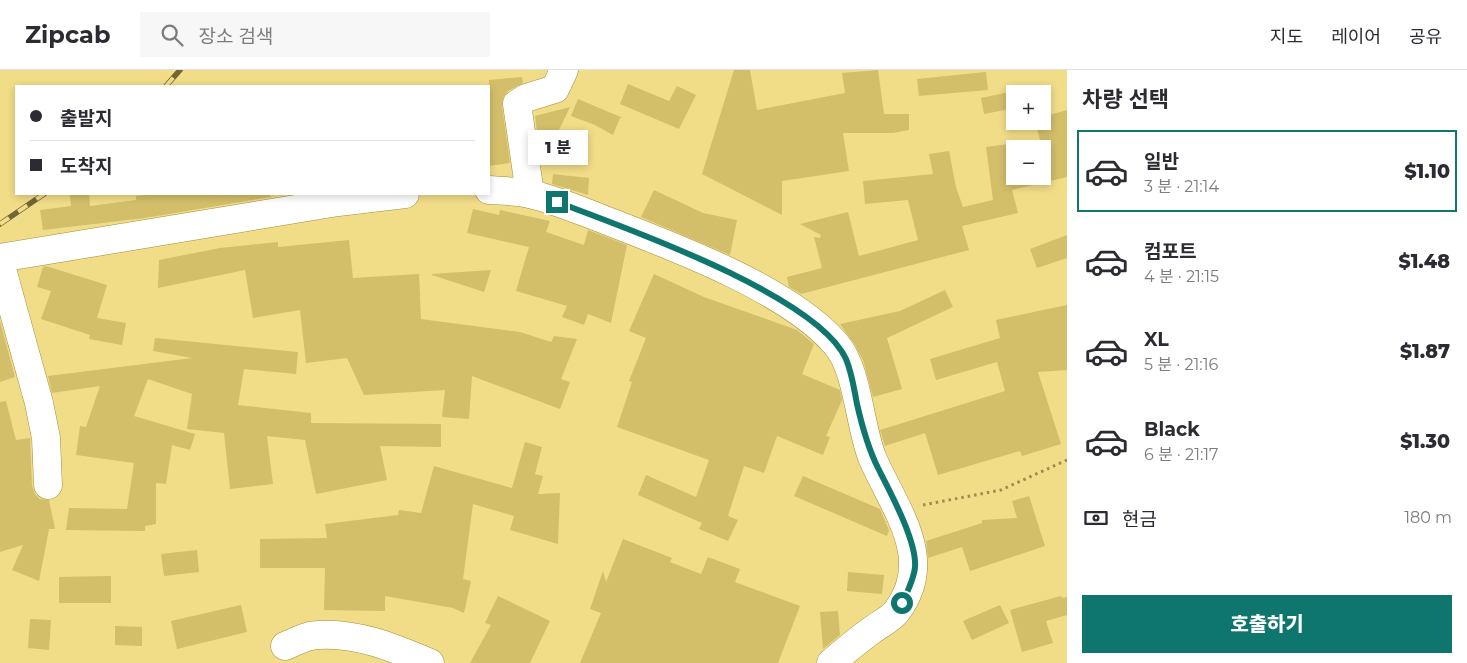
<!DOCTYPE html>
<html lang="ko">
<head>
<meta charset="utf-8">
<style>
  body { margin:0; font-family:Montserrat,"Noto Sans KR",sans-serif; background:#f7f7f7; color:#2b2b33; height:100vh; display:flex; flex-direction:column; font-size:19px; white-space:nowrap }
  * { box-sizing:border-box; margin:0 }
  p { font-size:16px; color:#7c7c81 }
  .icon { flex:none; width:28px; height:28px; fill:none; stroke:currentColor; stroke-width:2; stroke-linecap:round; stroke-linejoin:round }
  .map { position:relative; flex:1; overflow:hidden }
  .details { display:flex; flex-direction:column; background:#fff; width:400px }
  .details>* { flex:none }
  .top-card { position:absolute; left:15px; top:15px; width:475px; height:110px; border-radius:0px; box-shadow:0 2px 8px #0003; display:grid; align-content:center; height:110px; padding:0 15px; background:#fff }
  .fabs { position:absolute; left:1006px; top:15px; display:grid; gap:10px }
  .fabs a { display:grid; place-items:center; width:45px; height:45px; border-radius:0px; background:#fff; box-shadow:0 2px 8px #0003; font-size:25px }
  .end { position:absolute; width:22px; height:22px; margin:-11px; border:6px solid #0f766e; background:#fff; box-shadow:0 0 0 2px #fff }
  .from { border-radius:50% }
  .bubble { position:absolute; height:35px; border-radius:0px; background:#fff; box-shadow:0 2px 8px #0003; font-size:16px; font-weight:800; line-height:35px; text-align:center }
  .top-card b { display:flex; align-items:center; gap:18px; height:48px; font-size:19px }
  .top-card b+b { border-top:1px solid #e1e1e2 }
  .top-card i { width:12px; height:12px; background:#2b2b33 }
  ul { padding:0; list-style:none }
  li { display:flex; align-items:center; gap:15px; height:82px; margin:0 10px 8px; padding:0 5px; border:2px solid transparent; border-radius:0px }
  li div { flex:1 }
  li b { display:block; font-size:19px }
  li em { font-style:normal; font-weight:800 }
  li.active { border-color:#0f766e }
  li>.icon { width:45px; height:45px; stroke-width:1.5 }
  h2 { padding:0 15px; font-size:22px; line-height:60px }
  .pay { display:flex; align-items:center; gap:12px; height:55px; padding:0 15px; font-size:19px }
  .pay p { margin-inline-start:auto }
  .cta { display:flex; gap:10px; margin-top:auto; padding:10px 15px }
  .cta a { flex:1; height:58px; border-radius:0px; background:#0f766e; color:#fff; font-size:20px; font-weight:800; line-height:58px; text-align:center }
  header { display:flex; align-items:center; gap:30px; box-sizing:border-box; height:70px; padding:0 25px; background:#fff; border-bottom:1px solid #e1e1e2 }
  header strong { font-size:24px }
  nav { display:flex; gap:28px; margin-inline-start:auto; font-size:18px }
  .search { width:350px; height:45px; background:#f7f7f7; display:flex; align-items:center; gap:12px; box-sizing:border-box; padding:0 18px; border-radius:0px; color:#7c7c81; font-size:19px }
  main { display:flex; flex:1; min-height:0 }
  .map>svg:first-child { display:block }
  .building { fill:#d3be6a; fill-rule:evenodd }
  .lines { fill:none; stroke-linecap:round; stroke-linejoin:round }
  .minor-casing { stroke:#a28e38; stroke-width:29 }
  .path { stroke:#9c8c4e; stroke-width:3; stroke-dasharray:2.5 4; stroke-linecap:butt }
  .minor { stroke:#fff; stroke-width:28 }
  .rail-casing { stroke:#736632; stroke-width:5.5 }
  .rail { stroke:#f1dc88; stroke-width:4; stroke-dasharray:11; stroke-linecap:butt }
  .route { stroke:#0f766e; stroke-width:6 }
</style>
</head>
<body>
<header>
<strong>Zipcab</strong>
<div class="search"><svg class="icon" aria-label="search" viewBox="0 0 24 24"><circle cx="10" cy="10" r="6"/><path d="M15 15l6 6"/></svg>장소 검색</div>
<nav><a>지도</a><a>레이어</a><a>공유</a></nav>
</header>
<main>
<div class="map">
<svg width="1067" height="593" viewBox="0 0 1067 593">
  <rect width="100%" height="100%" fill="#f1dc88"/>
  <path class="building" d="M734,0H750L757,40L845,23L842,3L878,0L884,44H909V60L893,63H843L849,101L782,111V145L702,104Z
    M986,2L988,20L919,26L917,9Z
    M522,7L523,13L508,21L503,28L502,36L510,93L489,96V10Z
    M628,14L669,31L677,16L696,25L679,59L620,34Z
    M1028,18L1030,24H1015V38L984,44L981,28Z
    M578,29L623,48H620L613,65L595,55L571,46Z
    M570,37L557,64L538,69L535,46Z
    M1067,40V107L1012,120L1018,143L962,156L969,180L801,224L789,217L787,207L822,198L814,167L820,168L821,165L800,154L848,142L859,186L918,170L908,130L865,134L863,111L933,104L929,84L949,81L956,117L963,137L993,130L986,77L1040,70L1035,51H1042V47ZM1015,79H1042V106H1015Z
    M553,104L589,108L588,125L552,114Z
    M654,120L703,143L737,150L730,185L641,147Z
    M70,124H89L90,136L136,130V126L155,124H270L271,127L145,148L43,160L40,140L71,136Z
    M473,139L499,145L500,140L550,151L546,162L584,175L588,160L627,175L611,253L588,244L584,255L562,247L567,236L516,221L529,177L467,163Z
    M1067,165V188L1037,198L1030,179Z
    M349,170L353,208L419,204L421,249L520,262L551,272L554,266L577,269L561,309L570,312L560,339L472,306L469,349L442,347L445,320L364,325L347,288L306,293L300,240L253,248L245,200L158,218L159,190L220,178L278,172V177Z
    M46,196L107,215L97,248L126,253L122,275L89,269L90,265L41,249L51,221L37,217L43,197Z
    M491,200L484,222L432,205V204Z
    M654,204L704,227L797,260L814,274L802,304L840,320L842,330L826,366L830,367L823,385L777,366L764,403L744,396L728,446L738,450L728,471L699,459L702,453L638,425L646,405L696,427L709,390L617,357L632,312L629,311L646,268L629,261Z
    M945,220L953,237L887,268L902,319L873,327L863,290L855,275L840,254L900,241Z
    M1067,235V300L1038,302L1061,374L1022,386L1020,381L938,405L925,363L885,376L880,360L1005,321L997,292L936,310L930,289L1000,268L996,250Z
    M0,251L15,307L0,312Z
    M155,268L298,282L296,304L244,299L238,335L311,343V353L441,354V377L380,376L387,410L316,424L305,370L267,366L273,414L230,419L224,363L187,359L192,324L148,309L134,346L195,364L190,380L172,375L166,414L156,413V454L145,456V461L66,460L69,438L127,439L134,393L76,385L80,356L86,357L100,316L52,323L48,306L192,288L153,281Z
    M6,331L16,370L30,368L32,416L35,424L40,429L49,430L55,459H49L39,511L12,500L23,475L0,482V332Z
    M525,372L542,377L535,404L543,406L538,424L560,423L558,474L510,460L514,446L473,434L463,509L471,511L464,543L453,538L385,526V541L324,540L325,498H260V469L327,468L325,454L398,445L399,440L421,443L434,396L512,418Z
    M803,406L880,439L889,460L887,466L794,426Z
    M1029,426L1045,476L970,501L962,477L928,488L926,471L982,453V450L1017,448L1012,431Z
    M623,469L672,488L670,492L701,504L708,487L740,499L735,512L800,536L778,593H580L601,543L590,539L603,501L606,512Z
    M197,480L199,502L164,506L161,484Z
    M848,502L884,505L882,524L847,521Z
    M111,506V533H59V507Z
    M498,526L550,551L530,593H470L491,555L485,553Z
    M1061,526L1062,528L1067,527V545L1046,551L1053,573L1022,582L1010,540Z
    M241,535L247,562L177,579L171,551Z
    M1000,535L1009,553L972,570L963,551Z
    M838,541L840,565L823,579L820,542Z
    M30,549L51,550L49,580L28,578Z
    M115,556L142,557V576L115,575Z"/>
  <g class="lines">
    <defs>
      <path id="minor" d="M489,120C503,121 517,121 530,124C556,130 581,141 605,150C672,176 788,219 835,273C858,298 859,354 872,387C893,437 937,488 897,541C891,549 880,554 872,560C858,570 845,581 831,593
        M530,124L517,34L526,28L555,19L564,0
        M0,188L338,132L405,124
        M0,192L39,333L46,368L48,415
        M285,576C295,572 307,565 318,565C357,562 394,578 430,593"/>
    </defs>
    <use href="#minor" class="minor-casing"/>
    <path class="path" d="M923,435L1001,420L1067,390"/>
    <use href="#minor" class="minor"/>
    <defs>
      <path id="rail" d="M166,16L180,0
        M0,154L44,124"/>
    </defs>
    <use href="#rail" class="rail-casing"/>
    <use href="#rail" class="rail"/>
  </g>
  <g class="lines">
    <path class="route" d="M557,132C623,157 817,225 846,289C852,303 854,319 857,334C862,356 868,378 878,398C890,422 917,471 915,497C914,509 907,523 902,533"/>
  </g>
</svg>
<div class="fabs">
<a>+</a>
<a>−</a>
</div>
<i class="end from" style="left:902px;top:533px"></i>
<i class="end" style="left:557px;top:132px"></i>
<div class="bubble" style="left:528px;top:60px;width:60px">1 분</div>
<div class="top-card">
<b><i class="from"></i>출발지</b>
<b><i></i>도착지</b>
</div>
</div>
<section class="details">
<h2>차량 선택</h2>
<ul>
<li class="active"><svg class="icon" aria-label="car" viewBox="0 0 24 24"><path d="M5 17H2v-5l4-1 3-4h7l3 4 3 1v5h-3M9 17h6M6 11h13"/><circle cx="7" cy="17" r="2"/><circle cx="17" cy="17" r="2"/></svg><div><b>일반</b><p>3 분 · 21:14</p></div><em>$1.10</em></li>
<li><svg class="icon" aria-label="car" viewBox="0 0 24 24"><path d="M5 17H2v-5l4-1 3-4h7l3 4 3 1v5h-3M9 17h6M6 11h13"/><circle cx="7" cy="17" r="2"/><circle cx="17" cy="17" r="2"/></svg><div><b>컴포트</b><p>4 분 · 21:15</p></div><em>$1.48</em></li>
<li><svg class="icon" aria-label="car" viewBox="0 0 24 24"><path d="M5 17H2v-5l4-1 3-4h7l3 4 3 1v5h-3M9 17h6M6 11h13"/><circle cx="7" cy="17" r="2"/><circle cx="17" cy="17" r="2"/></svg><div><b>XL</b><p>5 분 · 21:16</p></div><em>$1.87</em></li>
<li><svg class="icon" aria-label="car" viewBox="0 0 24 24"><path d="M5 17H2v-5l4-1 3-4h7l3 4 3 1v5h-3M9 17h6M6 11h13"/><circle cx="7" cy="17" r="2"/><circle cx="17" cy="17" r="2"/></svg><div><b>Black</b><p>6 분 · 21:17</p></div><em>$1.30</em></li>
</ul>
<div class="pay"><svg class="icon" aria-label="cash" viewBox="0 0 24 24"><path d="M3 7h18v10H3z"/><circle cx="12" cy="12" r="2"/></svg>현금<p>180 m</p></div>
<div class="cta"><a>호출하기</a></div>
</section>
</main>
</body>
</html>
